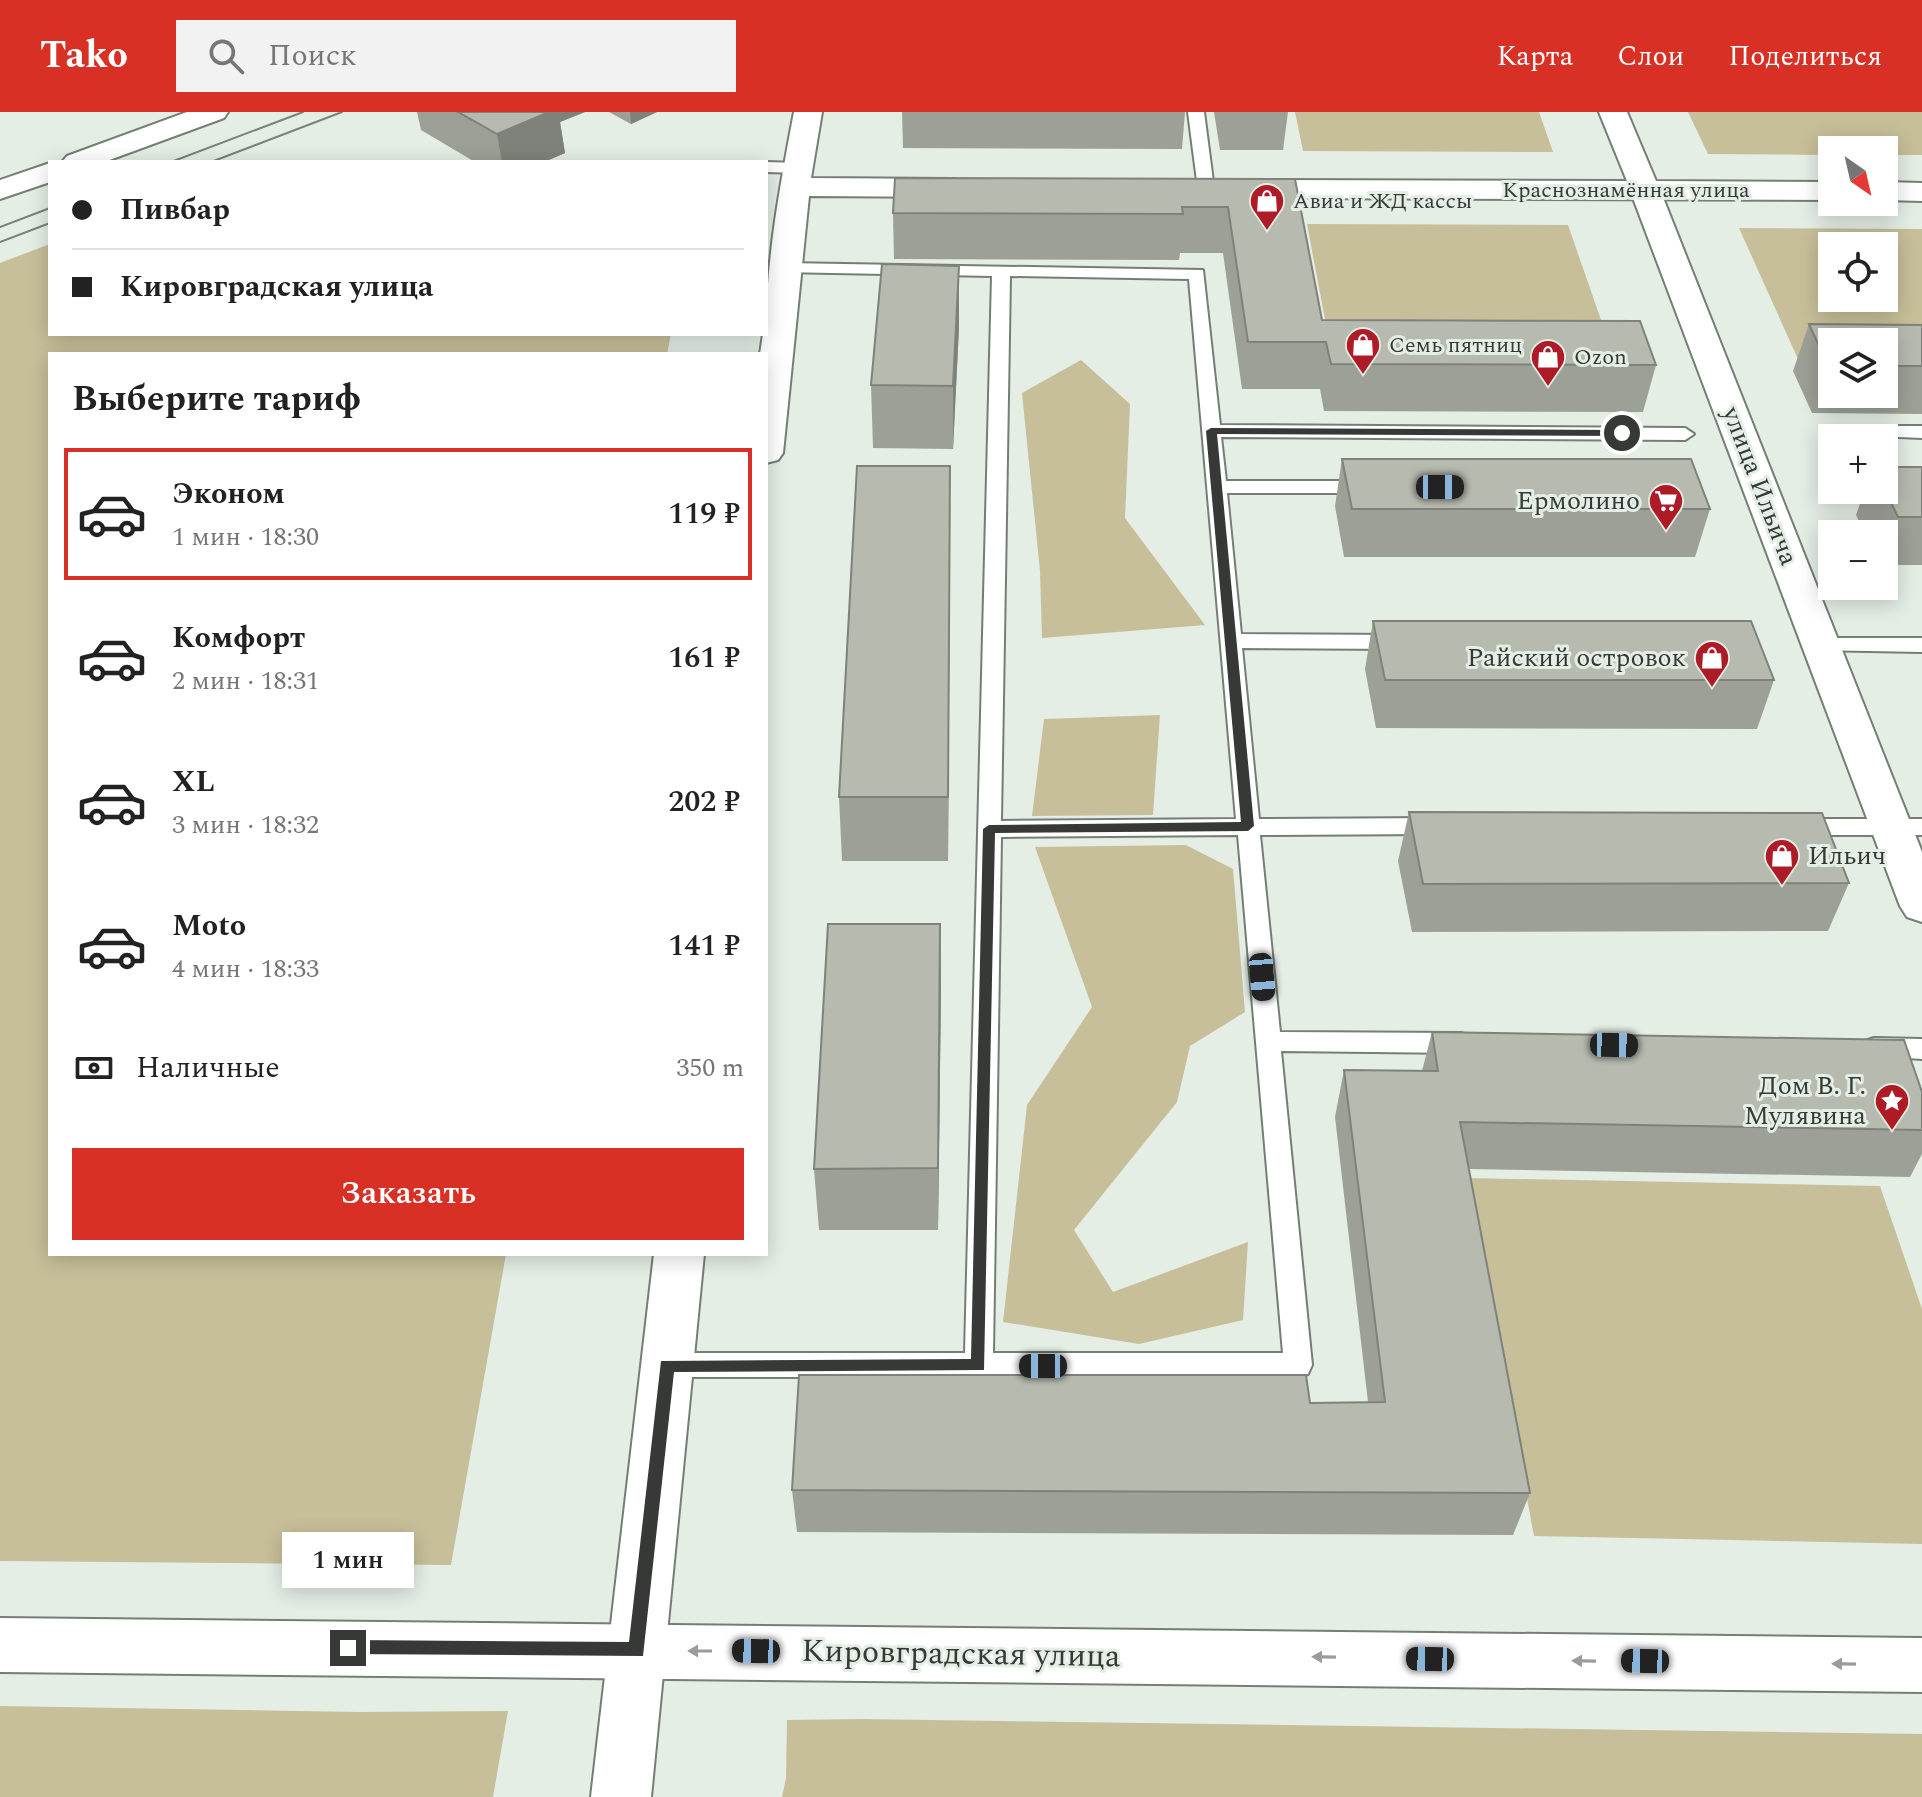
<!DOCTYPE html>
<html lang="ru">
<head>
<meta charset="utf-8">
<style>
  body { margin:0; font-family:Spectral,serif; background:#f2f2f2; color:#222; height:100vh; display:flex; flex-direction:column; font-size:30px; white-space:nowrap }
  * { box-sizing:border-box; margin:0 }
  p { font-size:26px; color:#767676 }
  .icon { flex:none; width:44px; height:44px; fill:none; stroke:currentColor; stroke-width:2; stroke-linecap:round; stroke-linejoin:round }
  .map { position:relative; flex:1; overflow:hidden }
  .drawer { position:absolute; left:48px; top:240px; width:720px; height:904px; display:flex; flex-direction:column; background:#fff; border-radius:0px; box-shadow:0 4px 20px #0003 }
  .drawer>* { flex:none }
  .hud { position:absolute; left:48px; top:48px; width:720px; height:176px; border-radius:0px; box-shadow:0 4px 20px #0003; display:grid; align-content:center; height:176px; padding:0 24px; background:#fff }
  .needle { width:52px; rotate:146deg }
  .fabs { position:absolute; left:1818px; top:24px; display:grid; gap:16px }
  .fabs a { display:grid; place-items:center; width:80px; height:80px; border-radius:0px; background:#fff; box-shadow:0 4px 20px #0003; font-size:40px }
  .end { position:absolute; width:36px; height:36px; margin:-18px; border:10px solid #363936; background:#fff; box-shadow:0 0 0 4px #fff }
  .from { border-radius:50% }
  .bubble { position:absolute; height:56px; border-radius:0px; background:#fff; box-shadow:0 4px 20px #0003; font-size:26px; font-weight:600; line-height:56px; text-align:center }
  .car { position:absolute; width:24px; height:48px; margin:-24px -12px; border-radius:10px; box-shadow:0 0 6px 2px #0007; background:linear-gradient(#222 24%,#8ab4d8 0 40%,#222 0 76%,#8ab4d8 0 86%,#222 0) }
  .hud b { display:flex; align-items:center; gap:28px; height:76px; font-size:30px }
  .hud b+b { border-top:2px solid #e0e0e0 }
  .hud i { width:20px; height:20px; background:#222 }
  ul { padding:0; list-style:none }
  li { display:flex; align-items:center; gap:24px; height:132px; margin:0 16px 12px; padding:0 8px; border:4px solid transparent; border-radius:0px }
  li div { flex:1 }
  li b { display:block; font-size:30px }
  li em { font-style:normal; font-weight:600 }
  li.on { border-color:#d93025 }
  li>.icon { width:72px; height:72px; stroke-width:1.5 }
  h2 { padding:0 24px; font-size:36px; line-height:96px }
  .pay { display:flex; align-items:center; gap:20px; height:88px; padding:0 24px; font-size:30px }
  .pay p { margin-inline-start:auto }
  .action { display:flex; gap:16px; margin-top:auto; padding:16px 24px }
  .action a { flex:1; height:92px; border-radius:0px; background:#d93025; color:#fff; font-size:32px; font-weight:600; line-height:92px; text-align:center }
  header { display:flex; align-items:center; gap:48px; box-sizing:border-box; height:112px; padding:0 40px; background:#d93025; color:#fff }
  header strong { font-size:38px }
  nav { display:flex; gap:44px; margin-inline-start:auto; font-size:28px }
  .search { width:560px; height:72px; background:#f2f2f2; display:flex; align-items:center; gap:20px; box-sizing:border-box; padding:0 28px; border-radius:0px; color:#767676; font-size:30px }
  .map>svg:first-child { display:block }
  .green { fill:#c7bf99; fill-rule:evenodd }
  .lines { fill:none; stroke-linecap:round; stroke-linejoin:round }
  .service-casing { stroke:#757e75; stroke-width:4 }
  .minor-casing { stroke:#757e75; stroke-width:4 }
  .tertiary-casing { stroke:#757e75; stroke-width:4 }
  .secondary-casing { stroke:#757e75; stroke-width:4 }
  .service { fill:#fff; fill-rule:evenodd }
  .minor { fill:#fff; fill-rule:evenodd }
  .tertiary { fill:#fff; fill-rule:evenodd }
  .secondary { fill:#fff; fill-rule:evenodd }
  .tram { stroke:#7b807b; stroke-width:2 }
  .wall { fill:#9da096; fill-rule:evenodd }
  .shaded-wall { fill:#7f827a }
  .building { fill:#b6baaf; stroke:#7f827a; stroke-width:2 }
  .oneway { fill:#9a9c9a }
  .route { fill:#363936 }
  .labels { text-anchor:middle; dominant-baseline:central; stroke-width:6; stroke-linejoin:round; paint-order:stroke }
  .far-street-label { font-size:22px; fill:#363936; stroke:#e4eee5 }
  .far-poi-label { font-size:22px; fill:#363936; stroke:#e4eee5; text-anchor:start }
  .street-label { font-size:26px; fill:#363936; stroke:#e4eee5 }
  .poi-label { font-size:26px; fill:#363936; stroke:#e4eee5; text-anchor:end }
  .near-street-label { font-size:32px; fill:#363936; stroke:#e4eee5 }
</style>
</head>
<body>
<header>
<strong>Tako</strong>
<div class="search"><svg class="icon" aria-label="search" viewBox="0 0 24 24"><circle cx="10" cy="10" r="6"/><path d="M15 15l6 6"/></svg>Поиск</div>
<nav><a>Карта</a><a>Слои</a><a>Поделиться</a></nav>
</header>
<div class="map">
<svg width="1922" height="1685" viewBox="0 0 1922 1685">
  <rect width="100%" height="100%" fill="#e4eee5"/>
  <path class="green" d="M1295,0H1539L1553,40L1303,39Z
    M1688,0H1922V43H1884V38H1832V43L1708,42Z
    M1307,112L1568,113L1616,251L1333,250Z
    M1739,116L1922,117V256L1884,230H1832L1802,256ZM1832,134H1884V186H1832Z
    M50,132V222H671L667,242H50V1142H506L451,1453L0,1449V151Z
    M1081,248L1130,292L1125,406L1205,513L1042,526L1040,459L1022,281Z
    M1160,603L1153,703L1032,704L1044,607Z
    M1186,733L1233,757L1245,900L1190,934L1177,990L1074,1118L1113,1180L1248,1130L1243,1208L1139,1232L1003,1210L1027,993L1092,895L1035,735Z
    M1467,1066L1880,1074L1922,1197V1432L1534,1424Z
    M0,1594L358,1600L508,1599L493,1685H0Z
    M861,1607L1922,1622V1685H782L786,1666L787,1608Z"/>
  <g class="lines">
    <defs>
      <path id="service" d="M1188,0H1204L1214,77L1212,80H1200L1198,77Z
        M766,50L798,51L806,56L798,61L766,60Z
        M786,151L1203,158L1220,313L1685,316L1694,322L1685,328L1221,325L1226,369H1370L1380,375L1370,381H1227L1241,522L1403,523L1413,530L1403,537L1242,536L1259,707L1436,706L1444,708L1447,714L1444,720L1436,722L1260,723L1280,920L1461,921L1470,924L1473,931L1470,938L1461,941L1281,939L1312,1253L1308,1262L1298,1265H667L657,1262L653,1253L657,1244L667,1241H965L992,164L780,160L777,156ZM1010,164L1189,167L1236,707L1001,709ZM1238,723L1283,1241H993L1001,725Z
        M1880,314H1922V326L1873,324L1871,320Z
        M1821,526H1922V540L1814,538L1811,533Z
        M1796,707H1922V723H1796L1788,721L1785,715L1788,709Z
        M1874,926L1922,927V947L1865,943L1862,936L1865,929Z"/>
      <path id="minor" d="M794,0H822L811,66L953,67L964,70L968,76L964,82L953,85L809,84L783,341L778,348L766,351V242H760L763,222H766C766,148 780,73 794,0Z
        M1599,0H1627L1656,69L1832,70V88L1238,86L1227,83L1223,77L1227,71L1238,68L1627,69Z
        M1884,70L1922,71V89L1884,88Z
        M654,1142H704L651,1685H591Z"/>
      <path id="tertiary" d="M1645,69L1656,72L1660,78L1922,740V810L1907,805L1900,794L1630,78L1634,72Z"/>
      <path id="secondary" d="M187,0H228L224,6L104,50H62L67,44Z
        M50,51V70L0,87V68Z
        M0,1506L1922,1526V1580L0,1560Z"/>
    </defs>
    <use href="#service" class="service-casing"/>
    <use href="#minor" class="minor-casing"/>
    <use href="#tertiary" class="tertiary-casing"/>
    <use href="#secondary" class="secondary-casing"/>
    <use href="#service" class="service"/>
    <use href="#minor" class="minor"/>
    <use href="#tertiary" class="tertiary"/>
    <use href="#secondary" class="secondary"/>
    <path class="tram" d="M171,50L303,0
      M211,50L342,0
      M0,115L50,96
      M0,130L50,111"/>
  </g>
  <path class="wall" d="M417,0H585L560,10L565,41L544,50H475L421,18Z
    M609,0H657L631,12Z
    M902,0H1185L1182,37L903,36Z
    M1214,0H1288L1283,38H1220Z
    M1295,67L1322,208L1656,253L1643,300L1324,299L1320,277H1242L1223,141H1180L1179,148L894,147L893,101Z
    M959,154V215L953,337L873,336L871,273Z
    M1809,212L1922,213V302L1812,301L1793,259ZM1832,230H1884V282H1832Z
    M1342,347L1710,397L1695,445H1344L1335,394Z
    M1884,355H1922V453H1884V422H1865L1856,403L1865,378H1884Z
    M950,417L948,749H842L839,685Z
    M1373,509L1774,568L1757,617L1376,616L1365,557Z
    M1409,700L1849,771L1828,819L1412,820L1398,749Z
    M940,812L941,876L938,1118H819L814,1057Z
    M1432,920L1922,980V1042L1910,1065L1469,1057L1530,1381L1513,1423L797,1420L792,1378L1310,1291L1368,1290L1335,1005L1344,958L1422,959Z"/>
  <path class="shaded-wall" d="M529,0H585L560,10L565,41L544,50H502L497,22Z
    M630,0H657L631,12Z
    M959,154V215L953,337V274Z
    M950,354V417L948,749V685Z
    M940,812L941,876L938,1118V1056Z"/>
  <path class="building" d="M458,0H549L497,22Z
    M895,66L1295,67L1322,208L1640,209L1656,253L1331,252L1326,230H1248L1228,95H1182L1183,102L893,101Z
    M882,152L959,154L953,274L871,273Z
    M1809,212L1922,213V254H1884V230H1832V254H1828Z
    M1342,347H1691L1710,397H1352Z
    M857,354H950L948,685H839Z
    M1884,355H1922V405H1898L1884,376Z
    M1373,509H1751L1774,568H1385Z
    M1409,700L1822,701L1849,771L1423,772Z
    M828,812H940L938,1056L814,1057Z
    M1432,920L1904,928L1922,980V1018L1460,1010L1530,1381L792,1378L799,1263H1306L1310,1291L1385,1290L1344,958L1438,959Z"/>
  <defs><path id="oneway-solid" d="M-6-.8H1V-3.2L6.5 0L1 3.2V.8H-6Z" transform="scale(2)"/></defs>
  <g class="oneway">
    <use href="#oneway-solid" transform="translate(700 1539) rotate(-180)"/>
    <use href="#oneway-solid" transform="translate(1324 1545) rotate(-179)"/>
    <use href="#oneway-solid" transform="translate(1584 1549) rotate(-179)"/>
    <use href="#oneway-solid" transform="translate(1844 1552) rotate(-179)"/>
  </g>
  <path class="route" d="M1211,316L1622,318L1627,321L1622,324L1217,322L1254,714L1248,719L995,721L984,1258L674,1260L643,1544L342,1542L340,1536L342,1531L348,1528L629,1530L661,1249L971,1247L983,717L989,713L1241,710L1206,319Z"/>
  <defs>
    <symbol id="shop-pin" viewBox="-11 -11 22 30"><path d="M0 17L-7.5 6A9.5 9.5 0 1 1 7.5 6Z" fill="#ae1b26" stroke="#e4eee5"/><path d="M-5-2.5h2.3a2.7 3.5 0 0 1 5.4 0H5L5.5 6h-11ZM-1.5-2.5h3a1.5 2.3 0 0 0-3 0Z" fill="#fff"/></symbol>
    <symbol id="supermarket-pin" viewBox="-11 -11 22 30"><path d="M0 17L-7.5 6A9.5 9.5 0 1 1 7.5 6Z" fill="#ae1b26" stroke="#e4eee5"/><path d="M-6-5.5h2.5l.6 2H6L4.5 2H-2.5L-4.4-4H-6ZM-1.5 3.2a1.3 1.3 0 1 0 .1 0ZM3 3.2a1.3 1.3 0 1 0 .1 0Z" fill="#fff"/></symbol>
    <symbol id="sight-pin" viewBox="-11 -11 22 30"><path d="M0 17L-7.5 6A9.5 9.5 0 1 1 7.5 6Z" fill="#ae1b26" stroke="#e4eee5"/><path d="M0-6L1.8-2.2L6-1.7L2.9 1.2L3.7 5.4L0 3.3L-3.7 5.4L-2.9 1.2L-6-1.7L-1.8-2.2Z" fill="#fff"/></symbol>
  </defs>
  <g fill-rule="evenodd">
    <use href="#shop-pin" x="1247" y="69" width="40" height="54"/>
    <use href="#shop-pin" x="1343" y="213" width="40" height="54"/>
    <use href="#shop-pin" x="1528" y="225" width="40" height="54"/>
    <use href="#supermarket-pin" x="1646" y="369" width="40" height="54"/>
    <use href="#shop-pin" x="1692" y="526" width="40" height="54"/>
    <use href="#shop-pin" x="1762" y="724" width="40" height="54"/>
    <use href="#sight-pin" x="1872" y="969" width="40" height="54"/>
  </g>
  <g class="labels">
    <g class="far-street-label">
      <text x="1626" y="78">Краснознамённая улица</text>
    </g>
    <g class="far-poi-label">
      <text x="1293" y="89">Авиа и ЖД кассы</text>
      <text x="1389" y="233">Семь пятниц</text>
      <text x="1574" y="245">Ozon</text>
    </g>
    <g class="street-label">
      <text transform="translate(1760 374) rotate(69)">улица Ильича</text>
    </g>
    <g class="poi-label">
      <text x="1640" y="389">Ермолино</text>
      <text x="1686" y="546">Райский островок</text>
      <text x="1808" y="744" text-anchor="start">Ильич</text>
      <text x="1866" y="974">Дом В. Г.<tspan x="1866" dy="30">Мулявина</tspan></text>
    </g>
    <g class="near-street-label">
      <text transform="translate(961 1542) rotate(1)">Кировградская улица</text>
    </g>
  </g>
</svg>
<div class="fabs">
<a><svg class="needle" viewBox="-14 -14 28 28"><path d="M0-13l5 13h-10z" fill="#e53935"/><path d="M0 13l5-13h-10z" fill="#767676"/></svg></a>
<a><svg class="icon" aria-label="locate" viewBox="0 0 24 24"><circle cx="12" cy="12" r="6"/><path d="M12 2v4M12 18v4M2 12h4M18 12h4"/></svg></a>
<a><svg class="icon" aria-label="layers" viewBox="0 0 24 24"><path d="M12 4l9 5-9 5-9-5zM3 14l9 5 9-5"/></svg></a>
<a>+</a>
<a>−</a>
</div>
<i class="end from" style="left:1622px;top:321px"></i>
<i class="end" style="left:348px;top:1536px"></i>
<div class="bubble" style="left:282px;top:1420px;width:132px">1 мин</div>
<i class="car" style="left:1440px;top:375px;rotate:90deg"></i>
<i class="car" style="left:1262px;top:865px;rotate:175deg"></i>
<i class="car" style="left:1614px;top:933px;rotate:91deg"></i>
<i class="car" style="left:1043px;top:1254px;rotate:270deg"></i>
<i class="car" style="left:756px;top:1539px;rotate:271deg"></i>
<i class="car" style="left:1430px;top:1547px;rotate:271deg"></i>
<i class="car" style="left:1645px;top:1549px;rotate:271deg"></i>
<div class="hud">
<b><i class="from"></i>Пивбар</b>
<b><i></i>Кировградская улица</b>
</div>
<section class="drawer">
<h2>Выберите тариф</h2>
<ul>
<li class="on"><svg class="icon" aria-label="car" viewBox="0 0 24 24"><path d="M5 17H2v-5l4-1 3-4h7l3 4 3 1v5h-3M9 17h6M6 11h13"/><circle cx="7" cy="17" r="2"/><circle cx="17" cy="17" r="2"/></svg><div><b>Эконом</b><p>1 мин · 18:30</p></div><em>119 ₽</em></li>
<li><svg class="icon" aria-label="car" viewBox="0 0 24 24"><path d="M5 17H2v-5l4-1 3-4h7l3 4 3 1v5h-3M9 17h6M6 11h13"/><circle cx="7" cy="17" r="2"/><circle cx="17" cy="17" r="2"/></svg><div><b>Комфорт</b><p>2 мин · 18:31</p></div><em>161 ₽</em></li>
<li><svg class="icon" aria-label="car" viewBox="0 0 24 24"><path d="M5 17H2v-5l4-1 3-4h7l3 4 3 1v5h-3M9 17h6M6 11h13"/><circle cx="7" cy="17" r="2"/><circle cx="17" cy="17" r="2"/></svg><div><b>XL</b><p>3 мин · 18:32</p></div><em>202 ₽</em></li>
<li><svg class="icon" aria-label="car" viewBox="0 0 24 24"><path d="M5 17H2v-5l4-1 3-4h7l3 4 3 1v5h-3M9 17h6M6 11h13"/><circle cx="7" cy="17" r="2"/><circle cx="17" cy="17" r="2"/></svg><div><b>Moto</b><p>4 мин · 18:33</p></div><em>141 ₽</em></li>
</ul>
<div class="pay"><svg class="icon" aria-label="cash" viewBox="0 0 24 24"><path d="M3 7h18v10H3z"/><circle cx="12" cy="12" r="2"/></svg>Наличные<p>350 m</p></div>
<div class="action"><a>Заказать</a></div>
</section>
</div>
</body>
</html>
